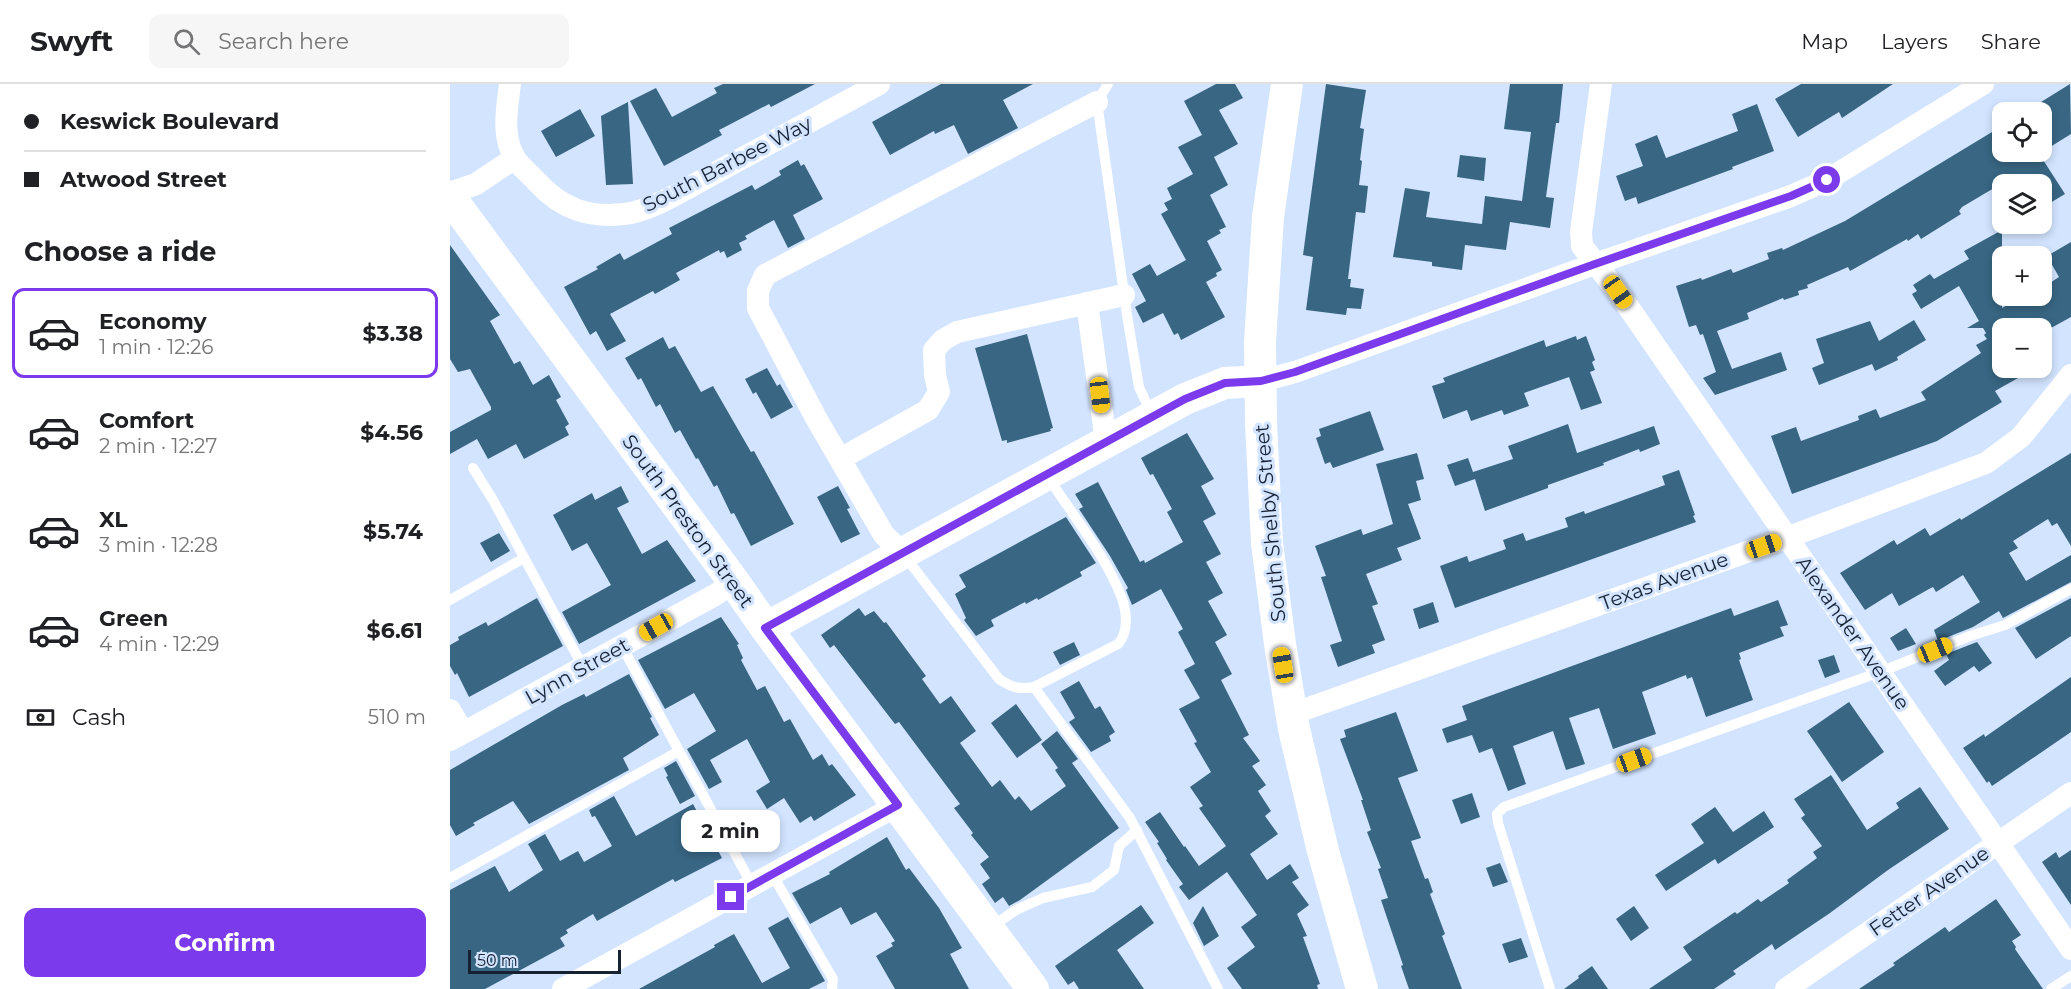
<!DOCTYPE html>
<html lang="en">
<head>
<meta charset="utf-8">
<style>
  body { margin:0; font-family:Montserrat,sans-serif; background:#f6f6f6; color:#202124; height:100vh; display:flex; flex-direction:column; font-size:22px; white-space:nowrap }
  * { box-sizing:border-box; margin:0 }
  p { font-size:20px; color:#757577 }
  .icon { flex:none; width:33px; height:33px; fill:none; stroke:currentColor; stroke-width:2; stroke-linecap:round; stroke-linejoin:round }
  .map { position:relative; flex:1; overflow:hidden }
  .details { display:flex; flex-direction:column; background:#fff; width:450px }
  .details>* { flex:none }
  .top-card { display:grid; align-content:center; height:132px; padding:0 24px; background:#fff }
  .fabs { position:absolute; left:1542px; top:18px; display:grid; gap:12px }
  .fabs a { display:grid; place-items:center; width:60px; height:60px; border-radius:12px; background:#fff; box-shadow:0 3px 9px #0003; font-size:30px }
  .scale { position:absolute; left:18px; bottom:15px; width:153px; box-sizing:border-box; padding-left:6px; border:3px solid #162131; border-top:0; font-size:16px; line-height:21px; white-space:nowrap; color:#162131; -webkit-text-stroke:4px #d2e4ff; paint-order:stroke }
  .end { position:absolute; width:27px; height:27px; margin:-14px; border:8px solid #7c3aed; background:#fff; box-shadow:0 0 0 3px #fff }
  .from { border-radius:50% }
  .bubble { position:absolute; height:42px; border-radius:12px; background:#fff; box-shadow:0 3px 9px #0003; font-size:20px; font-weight:700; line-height:42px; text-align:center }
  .car { position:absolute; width:18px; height:36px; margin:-18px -9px; border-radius:8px; box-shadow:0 0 4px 2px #0007; background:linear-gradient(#f5c518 24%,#345 0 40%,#f5c518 0 76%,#345 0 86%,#f5c518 0) }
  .top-card b { display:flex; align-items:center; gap:21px; height:57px; font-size:22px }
  .top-card b+b { border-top:2px solid #e0e0e0 }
  .top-card i { width:15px; height:15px; background:#202124 }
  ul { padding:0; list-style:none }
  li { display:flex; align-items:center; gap:18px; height:90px; margin:0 12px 9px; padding:0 12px; border:3px solid transparent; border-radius:12px }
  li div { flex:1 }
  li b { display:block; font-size:22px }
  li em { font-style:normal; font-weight:700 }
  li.on { border-color:#7c3aed }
  li>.icon { width:54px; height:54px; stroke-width:1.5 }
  h2 { padding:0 24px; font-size:27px; line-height:72px }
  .pay { display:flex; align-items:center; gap:15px; height:66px; padding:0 24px; font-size:22px }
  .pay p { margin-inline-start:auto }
  .primary-button { display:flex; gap:12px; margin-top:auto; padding:12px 24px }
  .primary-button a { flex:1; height:69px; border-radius:12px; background:#7c3aed; color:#fff; font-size:24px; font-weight:700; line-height:69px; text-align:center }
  header { display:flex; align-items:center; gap:36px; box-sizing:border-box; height:84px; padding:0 30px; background:#fff; border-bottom:2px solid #e0e0e0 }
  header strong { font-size:28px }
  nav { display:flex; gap:33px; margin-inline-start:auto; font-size:21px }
  .search { width:420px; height:54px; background:#f6f6f6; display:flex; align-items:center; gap:15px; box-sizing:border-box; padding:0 21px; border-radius:12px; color:#757577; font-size:22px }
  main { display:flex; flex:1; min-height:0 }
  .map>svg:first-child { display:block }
  .building { fill:#386683 }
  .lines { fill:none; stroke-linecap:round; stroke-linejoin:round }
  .lane { stroke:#fff; stroke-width:10 }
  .street { stroke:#fff; stroke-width:22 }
  .secondary { stroke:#fff; stroke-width:32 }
  .route { stroke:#7c3aed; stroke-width:8 }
  .labels { text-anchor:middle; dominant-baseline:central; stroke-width:6; stroke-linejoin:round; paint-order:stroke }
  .street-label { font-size:20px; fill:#162131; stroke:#d2e4ff }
</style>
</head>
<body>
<header>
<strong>Swyft</strong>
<div class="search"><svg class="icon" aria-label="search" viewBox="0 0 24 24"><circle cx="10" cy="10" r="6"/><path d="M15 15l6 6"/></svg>Search here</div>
<nav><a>Map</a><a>Layers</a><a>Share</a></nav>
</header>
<main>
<section class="details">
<div class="top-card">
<b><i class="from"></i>Keswick Boulevard</b>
<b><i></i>Atwood Street</b>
</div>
<h2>Choose a ride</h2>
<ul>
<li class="on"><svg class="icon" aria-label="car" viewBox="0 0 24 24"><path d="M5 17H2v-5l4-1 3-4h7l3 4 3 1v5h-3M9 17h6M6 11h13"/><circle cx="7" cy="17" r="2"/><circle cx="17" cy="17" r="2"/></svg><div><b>Economy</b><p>1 min · 12:26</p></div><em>$3.38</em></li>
<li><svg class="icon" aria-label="car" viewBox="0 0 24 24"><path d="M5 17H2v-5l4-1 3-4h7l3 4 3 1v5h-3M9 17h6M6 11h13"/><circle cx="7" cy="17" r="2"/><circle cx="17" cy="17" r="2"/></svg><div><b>Comfort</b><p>2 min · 12:27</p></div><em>$4.56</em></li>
<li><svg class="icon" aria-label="car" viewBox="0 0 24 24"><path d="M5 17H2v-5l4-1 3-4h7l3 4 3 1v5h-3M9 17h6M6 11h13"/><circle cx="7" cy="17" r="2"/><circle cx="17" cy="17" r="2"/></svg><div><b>XL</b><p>3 min · 12:28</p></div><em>$5.74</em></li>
<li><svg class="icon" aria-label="car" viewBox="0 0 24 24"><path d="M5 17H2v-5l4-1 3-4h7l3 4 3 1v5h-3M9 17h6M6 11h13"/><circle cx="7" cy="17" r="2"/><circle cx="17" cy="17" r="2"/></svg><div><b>Green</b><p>4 min · 12:29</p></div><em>$6.61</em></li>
</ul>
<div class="pay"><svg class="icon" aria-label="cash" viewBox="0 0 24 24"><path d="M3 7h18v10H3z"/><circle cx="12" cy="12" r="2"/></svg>Cash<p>510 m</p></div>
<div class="primary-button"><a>Confirm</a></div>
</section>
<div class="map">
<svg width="1621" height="905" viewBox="0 0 1621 905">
  <rect width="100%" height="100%" fill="#d2e4ff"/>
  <path class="building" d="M273,0H365L321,23L319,20L275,43L269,46L272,51L214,82L180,17L206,4L222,33L267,9L264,4Z
    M491,0H583L553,16L568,44L518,70L504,41L485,50L484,47L440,71L422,38Z
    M766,0H785L793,14L769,26L788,60L764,73L778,101L760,111L776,143L769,146L771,149L757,157L772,186L766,189L767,192L756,198L775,233L731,256L728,249L724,251L713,229L693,239L685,223L696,217L682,190L700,180L707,192L736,176L711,130L718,126L714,119L722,115L717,104L743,90L728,63L752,51L734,17Z
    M876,0L916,6L910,44L914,45L910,76L912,77L909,101L918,102L915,129L906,128L898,195H901L900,203L914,205L911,225L897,224L896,231L856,226L863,173L853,171Z
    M1060,0H1113L1109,39H1106L1096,113L1104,114L1100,144L1060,138L1056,166L1015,161L1012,186L982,182V178L943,173L955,104L980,108L976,133L1032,140L1035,112L1072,117L1081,48L1054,45Z
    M1351,0H1443L1392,34L1389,28L1348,53L1325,15Z
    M1620,0L1621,50L1592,68V28H1587L1583,23Z
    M178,18L183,100L156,101L151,32Z
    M1307,20L1324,67L1282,83L1283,85L1188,120L1186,113L1175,117L1166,92L1193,82L1185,60L1207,51L1216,74L1288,47L1282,30Z
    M130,25L145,52L106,73L91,47Z
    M1547,45L1552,54V68H1588L1615,110L1600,119L1592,106V100H1588L1582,91L1566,100L1561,94L1512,123L1509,127L1511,130L1471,155L1468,150L1458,157L1457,155L1400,187L1398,183L1357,201L1358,204L1348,207L1349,211L1334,216L1333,214L1297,229L1299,235L1267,247L1282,285L1331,268L1337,286L1265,311L1253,294L1266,288L1253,250L1250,251L1246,241L1239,243L1226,202L1251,194L1252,196L1281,185L1283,189L1319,175L1317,169L1332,164L1333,166L1395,137Z
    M1010,71L1036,74L1034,97L1007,93Z
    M348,76L351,82L354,80L373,115L343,131L355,155L338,164L324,136L295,152L297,155L289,159L292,166L277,174L274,167L270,169L269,166L226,189L230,196L205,210L203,207L160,230L176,257L157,267L146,247L140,251L114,203L148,185L146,183L170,169L174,176L222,150L219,144L250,128L302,101L305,106L331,91L329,87Z
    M1552,146V224L1573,212H1592V204L1609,193L1597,172L1621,158V233L1601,244H1552V284H1586L1545,307L1552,318L1487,357L1342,410L1321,352L1346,343L1351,357L1409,336L1408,332L1426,325L1430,334L1476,316L1471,308L1531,269L1526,261L1537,255L1534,251L1536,249L1533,244H1517L1529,237L1509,202L1471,225L1462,210L1467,207L1463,201L1480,190L1484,195L1519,175L1514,167Z
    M0,161L50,231L40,237L64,280L70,277L83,301L99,291L111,313L106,316L119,340L115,343L119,351L74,375L66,360L38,375L27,355L0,370V348L41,326V323L20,285L8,288L0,275Z
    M1464,236L1476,256L1447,273L1448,276L1425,287L1422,280L1369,301L1362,284L1374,279L1366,255L1420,237L1429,257Z
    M577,250L603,344L600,345L601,347L557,359V356L552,357L525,264Z
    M1126,252L1127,256L1136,252L1145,276L1142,278L1145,286L1140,288L1152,319L1131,326L1119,293L1074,309L1079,322L1054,331L1052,326L1021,337L1017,326L993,335L982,302L995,298L993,294L1094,256L1096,263Z
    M213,253L219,265L225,262L251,308L263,302L301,368L304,367L344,440L301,462L284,429L281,430L267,401L264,403L248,374L246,375L230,346L225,349L210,320L206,323L191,294L188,296L175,274Z
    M317,284L327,302L330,300L343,323L321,335L306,308L303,310L295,295Z
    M920,327L934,366L883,384L880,378L875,380L866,354L871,352L869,345Z
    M1118,340L1127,369L1204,342L1210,360L1190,368L1189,365L1153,379L1154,381L1098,401V404L1035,427L1025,395L1005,402L997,381L1018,374L1023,388L1063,375L1058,362Z
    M737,349L764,395L751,402L766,430L753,437L771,470L756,478L773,509L758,517L777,551L765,558L782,590L771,596L799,651L793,654L810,677L802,682L816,701L808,707L821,727L815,732L828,750L800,770L817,796L840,780L849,794L842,798L859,821L847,830L857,852L853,853L870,900L867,901L868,905H792L777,884L805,863L791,843L807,831L777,788L739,816L729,803L733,800L716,776L717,775L707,759L709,758L695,738L710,728L734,763L735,762L749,782L776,762L749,724L753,722L740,703L761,688L744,659L747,658L729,625L750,614L734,586L745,580L728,548L733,545L711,505L682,521L676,506L678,504L660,472L629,425L633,423L625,410L648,398L690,478L694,476L695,479L733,458L717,428L722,425L703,390L700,391L691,374Z
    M967,369L974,395L966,397L971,416L958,420L971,455L947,464L952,476L916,490L928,520L922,522L935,556L922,561L925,569L888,583L880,561L892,557L871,493L876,492L865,462L911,445L913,451L943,440L926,380Z
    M1621,369V462L1607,439L1602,442L1598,435L1563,457L1568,464L1559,469L1576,497L1621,471V498L1553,534L1549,527L1523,543L1488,557L1484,546L1530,518L1513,491L1486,508L1483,503L1479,505L1449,522L1442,509L1415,526L1390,489L1444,456L1447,461L1475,444L1480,452L1510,434L1511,436Z
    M1229,386L1245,431L1243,432L1246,438L1005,524L990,482L1017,472L1019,478L1056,465L1053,456L1073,449L1076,457L1118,443L1115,434L1134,427L1135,430L1215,401L1212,392Z
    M171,402L179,418L167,424L192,470L217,456L246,497L129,560L112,528L161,501L137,459L122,467L103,431L142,409L145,416Z
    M388,402L400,424L397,425L410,450L391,459L367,413Z
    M616,433L646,479L630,488L632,492L588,516L587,514L576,520L575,518L541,536L544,542L526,552L514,536L516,534L505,510L516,503L509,491Z
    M49,449L60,467L41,478L30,459Z
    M87,514L113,562L19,613L7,589L5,591L0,582V561L9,556L8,553L36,538L38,542Z
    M1621,514V552L1586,575L1565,544Z
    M1328,516L1338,541L1330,543L1334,552L1289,569L1291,575L1289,576L1303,616L1256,633L1242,593L1237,595L1236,591L1192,608L1206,650L1163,665L1149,624L1119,634L1135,680L1116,686L1103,647L1063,662L1076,700L1058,707L1042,664L1029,669L1022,651L997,659L992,645L1017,636L1012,622L1281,524L1284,532Z
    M983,518L989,538L969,545L963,525Z
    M409,524L415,532L424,527L434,539L436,538L476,592L472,595L490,620L501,612L526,647L510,659L542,703L550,696L565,716L569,712L581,727L616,702L605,686L608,684L591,660L607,647L628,675L622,679L669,744L570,816L559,822L553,813L545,819L532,800L540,794L530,780L539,773L521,751L523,749L504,724L510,720L449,638L445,640L384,561L380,564L371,551Z
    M271,533L289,560L287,561L293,574L291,576L307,606L315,602L334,638L340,635L363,676L372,670L379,682L382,680L406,711L364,737L361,732L350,739L334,714L317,725L306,707L320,698L297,655L260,676L272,698L259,705L237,665L266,647L244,609L215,625L188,576Z
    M1456,544L1466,560L1448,567L1440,554Z
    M624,558L630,571L610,581L603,568Z
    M1527,558L1542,579L1529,588L1524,582L1495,602L1484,587L1499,576L1496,570Z
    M1384,571L1390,588L1375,594L1368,576Z
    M179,590L202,633L200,634L209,651L173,674L179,686L79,740L63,717L23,739L25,741L6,752L0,741V686L112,621L134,610L136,613Z
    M1621,593V648L1542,702L1539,697L1537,699L1513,664L1534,650L1535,653Z
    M629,597L645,625L650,622L665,648L659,652L661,657L641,668L619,638L625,634L610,608Z
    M1399,618L1434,668L1392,698L1357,647Z
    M566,620L592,656L567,674L541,639Z
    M946,628L968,687L948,694L971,754L961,757L975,795L978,794L983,808L980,810L995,850L992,852L1012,905H959L951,882L953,881L931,816L938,814L928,785L931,784L917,748L921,746L911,716H913L890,655L896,653L894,646Z
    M226,677L245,712L230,720L216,693L218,692L214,684Z
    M1381,691L1417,746L1449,724L1446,719L1470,703L1499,745L1438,786L1380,829L1325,866L1322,860L1283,887L1286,890L1264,905H1199L1242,876L1233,863L1285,828L1287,830L1308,815L1311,818L1339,799L1337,796L1367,774L1363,768L1372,762L1351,734L1355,731L1344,715Z
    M1022,709L1030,733L1011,740L1002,716Z
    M164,712L186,752L243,720L272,774L225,798L223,795L147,837L143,830L116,846L118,849L110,854L115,862L35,905H0V806L45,782L59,808L93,786L78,760L95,750L110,777L128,767L134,778L162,762L145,732L142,733L139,726Z
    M1265,723L1283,748L1314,727L1324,743L1268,780L1265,775L1216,807L1205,791L1254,759L1241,740Z
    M437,753L456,786L459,784L489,824L512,864L500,870L519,905H445L426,872L443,862L441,859L445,857L426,828L401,841L391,823L360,840L342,809L380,790L379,788Z
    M1621,766V821L1592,778L1606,768L1609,774Z
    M1050,779L1058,798L1043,803L1036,784Z
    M1546,815L1571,851L1562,857L1566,863L1565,865L1593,905H1409L1445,881L1443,879L1495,843L1499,848Z
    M691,821L704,839L667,866L694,905H629L624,897L618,901L605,882Z
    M753,822L769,852L754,862L743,839Z
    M1184,822L1199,844L1181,857L1166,835Z
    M338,833L375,897L359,905H189L265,863L264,861L284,850L312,899L340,884L318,844Z
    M1071,854L1078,873L1059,879L1052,860Z
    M1142,882L1158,905H1114L1129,894L1128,892Z"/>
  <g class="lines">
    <path class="lane" d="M658,0L647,18L677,231L689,303L701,329
      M23,384L43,416L133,583
      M454,471L549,595C561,603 569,606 584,603L668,560C679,548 677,527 671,512C656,472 621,429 598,393
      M0,516L74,474
      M172,562L302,801
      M584,603L680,734L768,905
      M322,790L383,895L382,905
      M0,794L229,667
      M541,843L566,826L593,814L642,803L664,786L669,762L687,746
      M1100,905L1048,739L1047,730L1054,723L1430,588L1520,552L1555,541L1621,505
      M1601,905L1621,892"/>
    <path class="street" d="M60,0C57,24 51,54 66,76C72,84 81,91 88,99C112,125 139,134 174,130C200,128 241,102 265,89C320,59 374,30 429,0
      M1151,0L1131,148L1132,162L1168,208L1621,865
      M0,109L26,100L65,74
      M637,219L656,358
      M811,297L845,288L1145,180L1341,112L1377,96L1533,0
      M390,375L478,326L489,308L485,291L484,266L493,256L507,248L674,211
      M452,468L434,451L366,334L308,224V207L315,191L647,18
      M0,626L13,649
      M842,630L1336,454L1536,379L1571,353L1621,291
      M0,656L265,511L284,498
      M113,905L448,721
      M1336,905L1621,709"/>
    <path class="secondary" d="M837,0L818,133L810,258L811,339L817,459L830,560L844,645L873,767L912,905
      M0,113L284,498L316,544L583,905
      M316,544L735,315L775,299L811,297"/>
  </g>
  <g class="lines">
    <path class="route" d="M281,813L448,721L315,544L735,315L775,299L811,297L845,288L1145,180L1341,112L1377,96"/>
  </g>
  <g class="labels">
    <g class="street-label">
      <text transform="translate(277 80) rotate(-27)">South Barbee Way</text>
      <text transform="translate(238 437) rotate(54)">South Preston Street</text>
      <text transform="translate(820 439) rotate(-95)">South Shelby Street</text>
      <text transform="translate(1214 497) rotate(-20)">Texas Avenue</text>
      <text transform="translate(1403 549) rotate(55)">Alexander Avenue</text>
      <text transform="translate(127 587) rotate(-29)">Lynn Street</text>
      <text transform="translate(1479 807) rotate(-35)">Fetter Avenue</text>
    </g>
  </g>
</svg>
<div class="fabs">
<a><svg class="icon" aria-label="locate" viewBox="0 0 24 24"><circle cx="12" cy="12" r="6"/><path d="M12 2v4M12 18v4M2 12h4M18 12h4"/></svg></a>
<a><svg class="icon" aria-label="layers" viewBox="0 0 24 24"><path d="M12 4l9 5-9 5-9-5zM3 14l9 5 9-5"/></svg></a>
<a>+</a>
<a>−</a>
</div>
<div class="scale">50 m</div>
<i class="end from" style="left:1377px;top:96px"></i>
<i class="end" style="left:281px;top:813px"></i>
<div class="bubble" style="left:231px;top:726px;width:99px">2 min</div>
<i class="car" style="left:1168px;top:208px;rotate:145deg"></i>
<i class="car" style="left:650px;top:311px;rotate:173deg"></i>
<i class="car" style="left:1314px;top:462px;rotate:71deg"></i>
<i class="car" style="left:206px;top:543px;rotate:241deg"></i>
<i class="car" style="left:1485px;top:566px;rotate:68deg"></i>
<i class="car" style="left:833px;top:581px;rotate:351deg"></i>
<i class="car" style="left:1184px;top:676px;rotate:70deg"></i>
</div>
</main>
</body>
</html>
